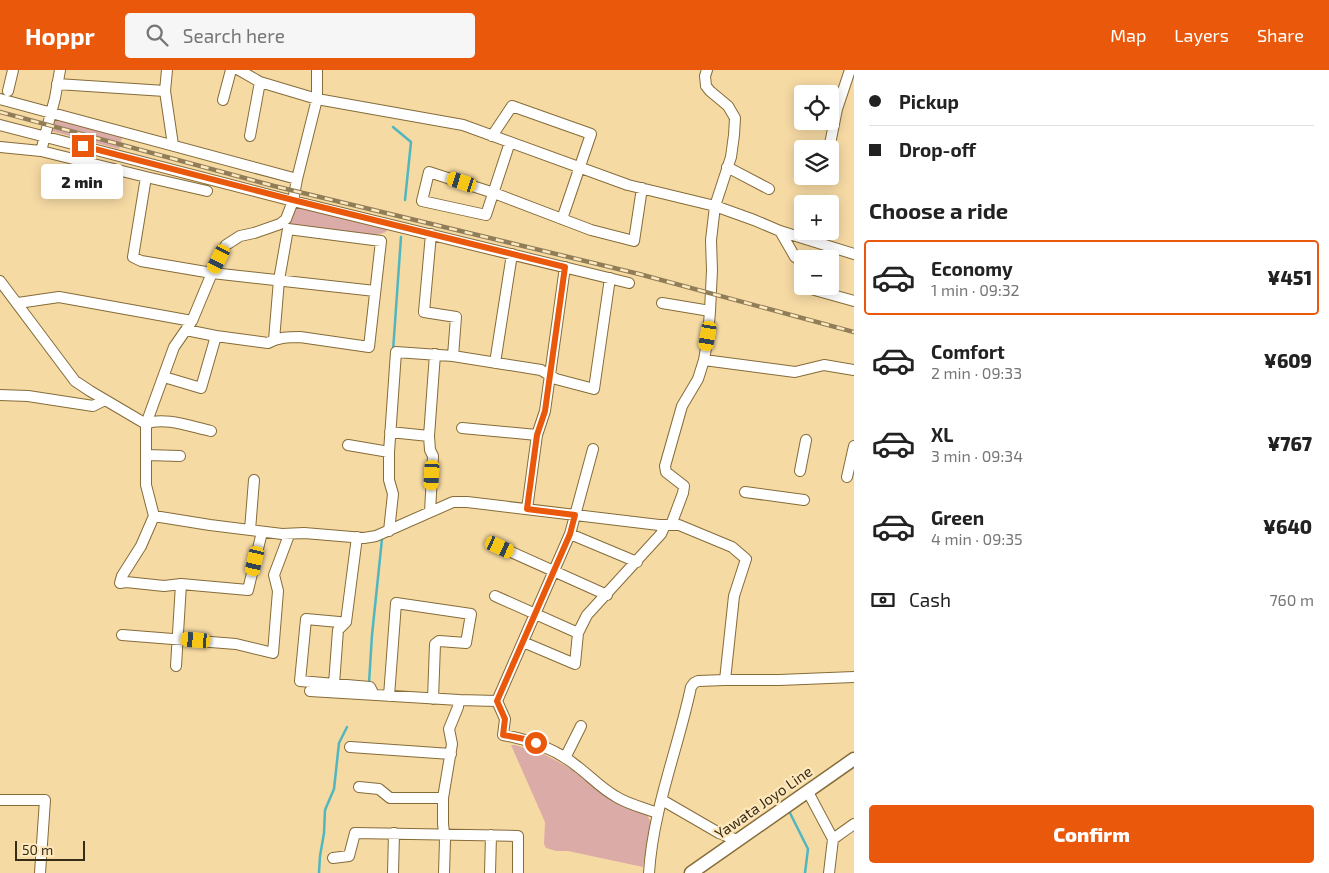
<!DOCTYPE html>
<html lang="en">
<head>
<meta charset="utf-8">
<style>
  body { margin:0; font-family:"Exo 2",sans-serif; background:#f6f6f6; color:#222; height:100vh; display:flex; flex-direction:column; font-size:19px; white-space:nowrap }
  * { box-sizing:border-box; margin:0 }
  p { font-size:16px; color:#767676 }
  .icon { flex:none; width:28px; height:28px; fill:none; stroke:currentColor; stroke-width:2; stroke-linecap:round; stroke-linejoin:round }
  .map { position:relative; flex:1; overflow:hidden }
  .drawer { display:flex; flex-direction:column; background:#fff; width:475px }
  .drawer>* { flex:none }
  .banner { display:grid; align-content:center; height:110px; padding:0 15px; background:#fff }
  .tools { position:absolute; left:794px; top:15px; display:grid; gap:10px }
  .tools a { display:grid; place-items:center; width:45px; height:45px; border-radius:5px; background:#fff; box-shadow:0 2px 12px #0003; font-size:25px }
  .scale { position:absolute; left:15px; bottom:12px; width:70px; box-sizing:border-box; padding-left:5px; border:2px solid #372d17; border-top:0; font-size:14px; line-height:18px; white-space:nowrap; color:#372d17; -webkit-text-stroke:4px #fee8bd; paint-order:stroke }
  .end { position:absolute; width:22px; height:22px; margin:-11px; border:6px solid #ea580c; background:#fff; box-shadow:0 0 0 2px #fff }
  .from { border-radius:50% }
  .bubble { position:absolute; height:35px; border-radius:5px; background:#fff; box-shadow:0 2px 12px #0003; font-size:16px; font-weight:800; line-height:35px; text-align:center }
  .car { position:absolute; width:15px; height:30px; margin:-15px -8px; border-radius:6px; box-shadow:0 0 4px 1px #0007; background:linear-gradient(#f5c518 24%,#345 0 40%,#f5c518 0 76%,#345 0 86%,#f5c518 0) }
  .banner b { display:flex; align-items:center; gap:18px; height:48px; font-size:19px }
  .banner b+b { border-top:1px solid #e0e0e0 }
  .banner i { width:12px; height:12px; background:#222 }
  ul { padding:0; list-style:none }
  li { display:flex; align-items:center; gap:15px; height:75px; margin:0 10px 8px; padding:0 5px; border:2px solid transparent; border-radius:5px }
  li div { flex:1 }
  li b { display:block; font-size:19px }
  li em { font-style:normal; font-weight:800 }
  li.on { border-color:#ea580c }
  li>.icon { width:45px; height:45px; stroke-width:1.5 }
  h2 { padding:0 15px; font-size:22px; line-height:60px }
  .pay { display:flex; align-items:center; gap:12px; height:55px; padding:0 15px; font-size:19px }
  .pay p { margin-inline-start:auto }
  .action { display:flex; gap:10px; margin-top:auto; padding:10px 15px }
  .action a { flex:1; height:58px; border-radius:5px; background:#ea580c; color:#fff; font-size:20px; font-weight:800; line-height:58px; text-align:center }
  header { display:flex; align-items:center; gap:30px; box-sizing:border-box; height:70px; padding:0 25px; background:#ea580c; color:#fff }
  header strong { font-size:24px }
  nav { display:flex; gap:28px; margin-inline-start:auto; font-size:18px }
  .search { width:350px; height:45px; background:#f6f6f6; display:flex; align-items:center; gap:12px; box-sizing:border-box; padding:0 18px; border-radius:5px; color:#767676; font-size:19px }
  main { display:flex; flex:1; min-height:0 }
  .map>svg:first-child { display:block }
  .green { fill:#dbaba8 }
  .lines { fill:none; stroke-linecap:round; stroke-linejoin:round }
  .stream { stroke:#51b6bf; stroke-width:2.5 }
  .minor-casing { stroke:#856c39; stroke-width:12 }
  .major-casing { stroke:#856c39; stroke-width:15 }
  .minor { stroke:#fff; stroke-width:10 }
  .major { stroke:#fff; stroke-width:12 }
  .rail-casing { stroke:#917e59; stroke-width:4.5 }
  .rail { stroke:#fee8bd; stroke-width:2.5; stroke-dasharray:8; stroke-linecap:butt }
  .route { stroke:#ea580c; stroke-width:6 }
  .labels { text-anchor:middle; dominant-baseline:central; stroke-width:4.5; stroke-linejoin:round; paint-order:stroke }
  .street-label { font-size:15px; fill:#372d17; stroke:#fee8bd }
</style>
</head>
<body>
<header>
<strong>Hoppr</strong>
<div class="search"><svg class="icon" aria-label="search" viewBox="0 0 24 24"><circle cx="10" cy="10" r="6"/><path d="M15 15l6 6"/></svg>Search here</div>
<nav><a>Map</a><a>Layers</a><a>Share</a></nav>
</header>
<main>
<div class="map">
<svg width="854" height="803" viewBox="0 0 854 803">
  <rect width="100%" height="100%" fill="#f6daa4"/>
  <path class="green" d="M54,46L123,64L119,79L51,61Z
    M295,135L388,158L386,162L377,165L340,163L292,157L287,154Z
    M511,675H515L540,682L566,696L599,718L645,742L651,752L643,797L568,781H556L546,778L544,774L545,752Z"/>
  <g class="lines">
    <path class="stream" d="M393,57L411,72L405,130
      M393,281L401,167
      M369,613L372,565L382,469
      M790,743L808,779L805,803
      M319,803L320,786L324,763L325,740L334,719L339,673L347,657"/>
    <defs>
      <path id="minor" d="M167,0L165,21L173,75
        M239,0L260,12L317,29L463,55L628,115L715,136L754,150L780,161L854,184
        M57,14L165,21
        M8,21L13,0
        M0,29L297,109
        M223,30L231,0
        M0,55L293,131L629,213
        M250,66L260,12
        M492,66L512,36L591,64L562,149
        M510,72L486,145L422,131L429,102L494,123L591,160L634,171L642,118
        M0,77L41,81L146,107L133,187L141,191L212,203L375,221
        M829,79L837,39L850,0
        M41,81L55,28L60,0
        M727,97L769,119
        M146,107L207,121
        M780,161L795,187L802,191
        M431,164L424,242L456,247L453,286
        M0,211L75,311L90,321L146,354C163,346 192,357 211,361
        M810,216L811,219L854,231
        M18,233L59,227L192,251
        M662,233L710,241
        M186,260L216,266L268,273C278,267 289,267 300,267L369,277L381,171L288,159L279,210L274,270
        M704,290L795,302L824,295L854,300
        M495,293L512,184
        M164,307L201,318L216,266
        M0,325L28,326L93,336L105,330
        M462,358L537,365
        M390,362L429,366
        M348,375L389,382
        M593,379L570,464L497,631L505,649L503,665C531,670 556,679 578,697C590,706 601,718 615,726C627,734 644,738 658,743
        M146,385L180,386
        M800,401L806,370
        M847,407L854,376
        M745,422L804,430
        M527,439L537,365L545,341L565,197
        M430,442L433,386L430,380L429,366L435,284
        M154,446L210,455L282,464L304,463L364,468L376,466L453,432H467L659,455H679L732,477L746,489L734,526L725,610
        M671,455L683,423L684,416L666,402L665,396L682,336L698,309L704,290L708,266L710,241L712,200L711,170L715,136L731,87L734,65L735,48L728,36L710,21L706,16L705,6L707,0
        M250,460L254,410
        M389,461L393,424L389,410V382L396,282L453,286L541,300L556,309L594,319L610,208
        M262,462L248,520L181,514L164,516L126,512L120,513L122,506L141,476L154,446L146,415V354L174,277L192,251L212,203L226,175L240,166L254,163L280,154L286,149L293,131L297,109L317,29V0
        M570,464L637,492
        M500,477L607,525
        M495,526L578,563
        M342,556L339,552L306,549L300,611L370,617L374,625
        M122,565L236,574L273,583L278,521L274,505L289,465
        M523,572L575,594L578,563L587,545L661,464L665,455
        M176,596L181,514
        M334,614L338,560L346,552L357,467
        M310,621L459,630L497,631
        M389,626L396,533L471,544L466,573L439,571L435,574L433,629
        M350,677L451,684
        M565,688L581,656
        M359,717L379,719L390,728H443
        M808,722L833,769L854,754
        M0,730H45L40,803
        M662,730L719,763L737,770
        M333,788L349,786L355,763L518,766V803
        M393,803L394,763
        M444,803L445,770L443,754V728L452,674L449,659L458,637L459,630
        M490,803L491,765
        M649,803C653,739 678,679 691,617L694,613L698,611L725,610H779L854,607
        M829,803L833,769"/>
      <path id="major" d="M691,803L854,689"/>
    </defs>
    <use href="#minor" class="minor-casing"/>
    <use href="#major" class="major-casing"/>
    <use href="#minor" class="minor"/>
    <use href="#major" class="major"/>
    <defs>
      <path id="rail" d="M0,42L274,116L639,204L854,262"/>
    </defs>
    <use href="#rail" class="rail-casing"/>
    <use href="#rail" class="rail"/>
  </g>
  <g class="lines">
    <path class="route" d="M83,76L293,130L565,197L545,341L537,365L527,439L575,445L570,464L497,631L505,649L503,665L525,669L536,673"/>
  </g>
  <g class="labels">
    <g class="street-label">
      <text transform="translate(763 732) rotate(-35)">Yawata Joyo Line</text>
    </g>
  </g>
</svg>
<div class="tools">
<a><svg class="icon" aria-label="locate" viewBox="0 0 24 24"><circle cx="12" cy="12" r="6"/><path d="M12 2v4M12 18v4M2 12h4M18 12h4"/></svg></a>
<a><svg class="icon" aria-label="layers" viewBox="0 0 24 24"><path d="M12 4l9 5-9 5-9-5zM3 14l9 5 9-5"/></svg></a>
<a>+</a>
<a>−</a>
</div>
<div class="scale">50 m</div>
<i class="end from" style="left:536px;top:673px"></i>
<i class="end" style="left:83px;top:76px"></i>
<div class="bubble" style="left:41px;top:94px;width:82px">2 min</div>
<i class="car" style="left:462px;top:112px;rotate:288deg"></i>
<i class="car" style="left:219px;top:189px;rotate:207deg"></i>
<i class="car" style="left:708px;top:266px;rotate:190deg"></i>
<i class="car" style="left:432px;top:405px;rotate:183deg"></i>
<i class="car" style="left:500px;top:477px;rotate:115deg"></i>
<i class="car" style="left:255px;top:491px;rotate:193deg"></i>
<i class="car" style="left:196px;top:570px;rotate:275deg"></i>
</div>
<section class="drawer">
<div class="banner">
<b><i class="from"></i>Pickup</b>
<b><i></i>Drop-off</b>
</div>
<h2>Choose a ride</h2>
<ul>
<li class="on"><svg class="icon" aria-label="car" viewBox="0 0 24 24"><path d="M5 17H2v-5l4-1 3-4h7l3 4 3 1v5h-3M9 17h6M6 11h13"/><circle cx="7" cy="17" r="2"/><circle cx="17" cy="17" r="2"/></svg><div><b>Economy</b><p>1 min · 09:32</p></div><em>¥451</em></li>
<li><svg class="icon" aria-label="car" viewBox="0 0 24 24"><path d="M5 17H2v-5l4-1 3-4h7l3 4 3 1v5h-3M9 17h6M6 11h13"/><circle cx="7" cy="17" r="2"/><circle cx="17" cy="17" r="2"/></svg><div><b>Comfort</b><p>2 min · 09:33</p></div><em>¥609</em></li>
<li><svg class="icon" aria-label="car" viewBox="0 0 24 24"><path d="M5 17H2v-5l4-1 3-4h7l3 4 3 1v5h-3M9 17h6M6 11h13"/><circle cx="7" cy="17" r="2"/><circle cx="17" cy="17" r="2"/></svg><div><b>XL</b><p>3 min · 09:34</p></div><em>¥767</em></li>
<li><svg class="icon" aria-label="car" viewBox="0 0 24 24"><path d="M5 17H2v-5l4-1 3-4h7l3 4 3 1v5h-3M9 17h6M6 11h13"/><circle cx="7" cy="17" r="2"/><circle cx="17" cy="17" r="2"/></svg><div><b>Green</b><p>4 min · 09:35</p></div><em>¥640</em></li>
</ul>
<div class="pay"><svg class="icon" aria-label="cash" viewBox="0 0 24 24"><path d="M3 7h18v10H3z"/><circle cx="12" cy="12" r="2"/></svg>Cash<p>760 m</p></div>
<div class="action"><a>Confirm</a></div>
</section>
</main>
</body>
</html>
